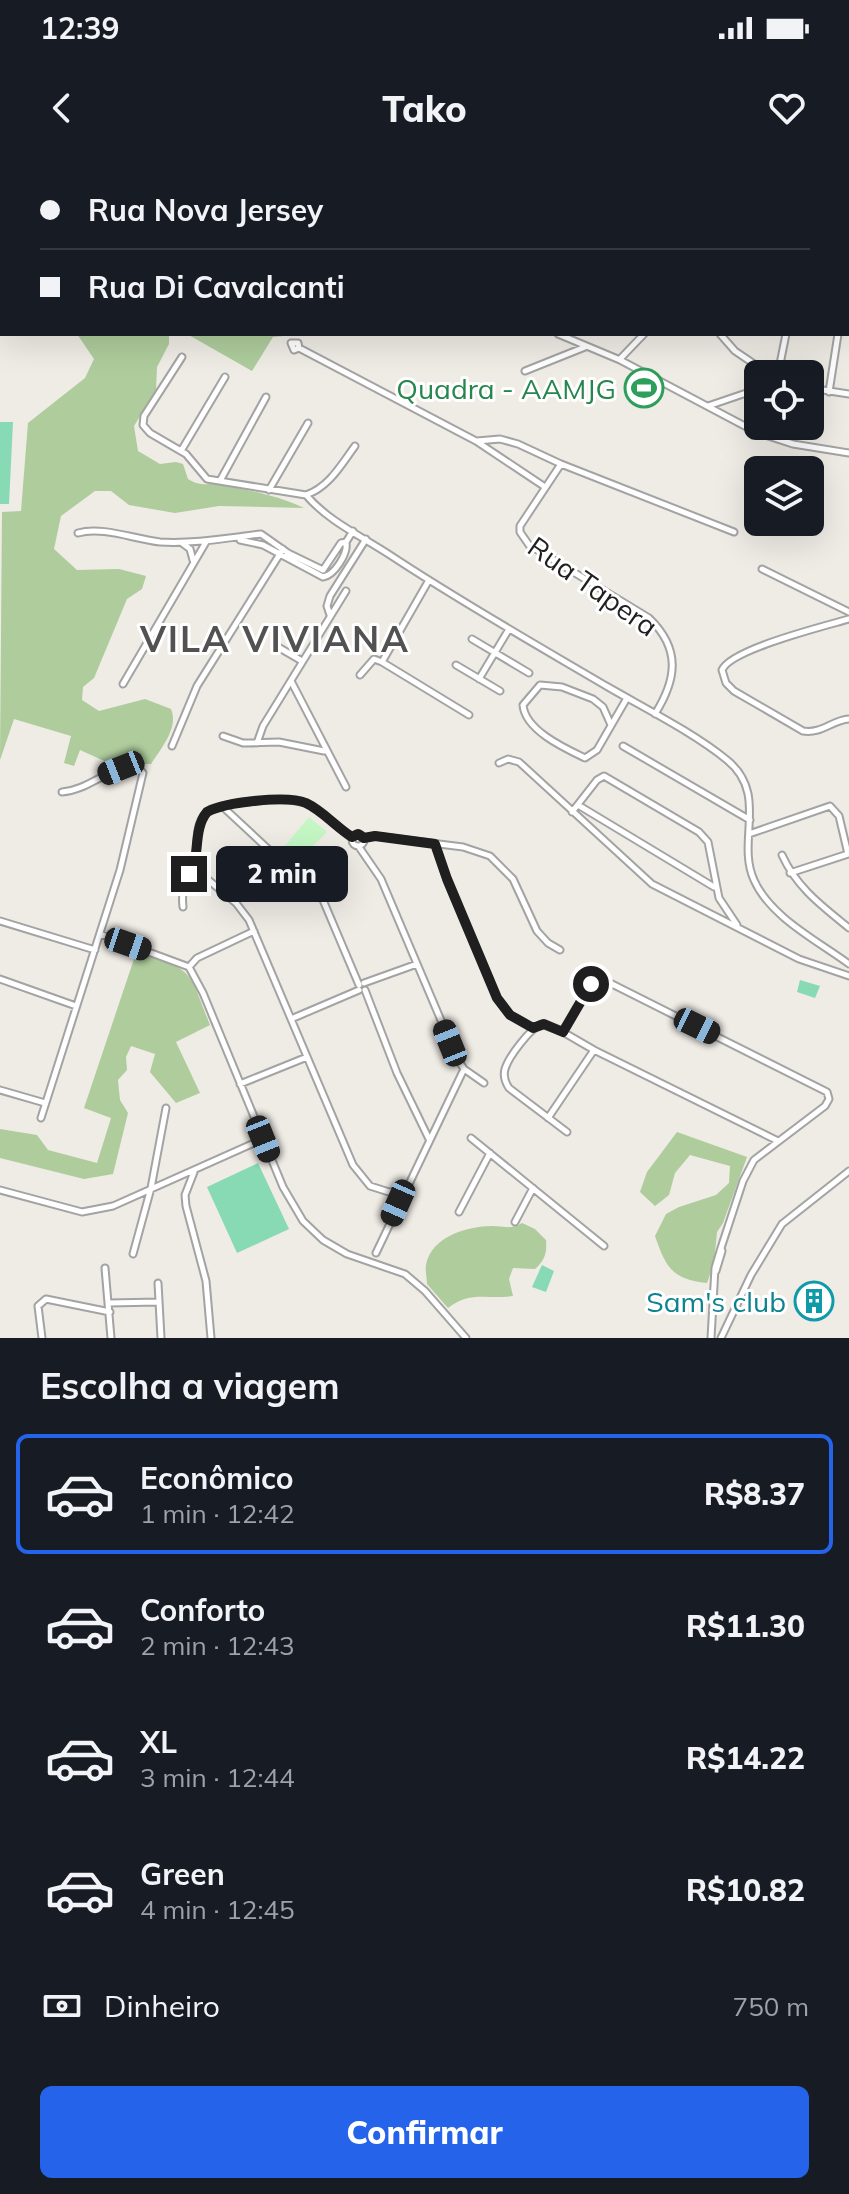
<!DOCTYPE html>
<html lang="pt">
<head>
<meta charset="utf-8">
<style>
  body { margin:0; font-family:Mulish,sans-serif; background:#20242c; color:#f1f3f6; height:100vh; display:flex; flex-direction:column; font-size:30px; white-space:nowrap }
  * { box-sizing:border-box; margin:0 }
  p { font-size:26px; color:#9ea1a6 }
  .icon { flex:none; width:44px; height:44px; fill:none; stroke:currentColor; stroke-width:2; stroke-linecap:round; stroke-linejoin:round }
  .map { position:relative; height:1178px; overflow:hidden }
  .sheet { display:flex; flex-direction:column; background:#171b24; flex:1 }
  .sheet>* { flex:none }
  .top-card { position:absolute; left:0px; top:0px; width:850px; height:176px; box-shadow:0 8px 32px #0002; display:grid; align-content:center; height:176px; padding:0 40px; background:#171b24 }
  .fabs { position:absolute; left:744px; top:200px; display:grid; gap:16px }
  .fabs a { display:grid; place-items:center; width:80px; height:80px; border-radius:12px; background:#171b24; box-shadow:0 8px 32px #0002; font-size:40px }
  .end { position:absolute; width:36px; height:36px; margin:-18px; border:10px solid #1f1f1f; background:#fff; box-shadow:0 0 0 4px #fff }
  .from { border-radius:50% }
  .bubble { position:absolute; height:56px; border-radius:12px; background:#171b24; box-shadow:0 8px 32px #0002; font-size:26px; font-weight:800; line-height:56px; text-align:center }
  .car { position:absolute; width:24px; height:48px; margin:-24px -12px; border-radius:10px; box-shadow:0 0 6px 2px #0007; background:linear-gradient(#222 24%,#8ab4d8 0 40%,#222 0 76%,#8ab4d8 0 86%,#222 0) }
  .top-card b { display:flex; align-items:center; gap:28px; height:76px; font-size:30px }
  .top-card b+b { border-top:2px solid #363941 }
  .top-card i { width:20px; height:20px; background:#f1f3f6 }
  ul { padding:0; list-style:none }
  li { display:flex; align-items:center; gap:24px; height:120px; margin:0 16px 12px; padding:0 24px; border:4px solid transparent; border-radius:12px }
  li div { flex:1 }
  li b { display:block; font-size:30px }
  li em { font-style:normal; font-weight:800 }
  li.on { border-color:#2563eb }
  li>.icon { width:72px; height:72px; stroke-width:1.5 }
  h2 { padding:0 40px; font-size:36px; line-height:96px }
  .pay { display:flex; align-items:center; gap:20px; height:88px; padding:0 40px; font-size:30px }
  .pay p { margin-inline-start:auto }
  .button { display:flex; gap:16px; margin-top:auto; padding:16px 40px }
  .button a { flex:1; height:92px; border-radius:12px; background:#2563eb; color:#fff; font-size:32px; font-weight:800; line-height:92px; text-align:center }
  .status { display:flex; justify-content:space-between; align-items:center; height:56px; padding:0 40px; background:#171b24; direction:ltr }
  .status svg { height:22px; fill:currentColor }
  header { display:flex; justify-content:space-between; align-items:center; height:104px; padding:0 40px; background:#171b24; font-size:36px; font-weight:800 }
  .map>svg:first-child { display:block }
  .forest { fill:#aecc9c }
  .park { fill:#c5f7c5 }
  .pitch { fill:#87dab3 }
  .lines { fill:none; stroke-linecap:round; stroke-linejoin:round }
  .street-casing { stroke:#a3a3a3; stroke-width:9 }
  .street { stroke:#fff; stroke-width:5 }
  .route { stroke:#1f1f1f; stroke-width:10 }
  .labels { text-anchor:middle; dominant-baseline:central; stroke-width:6; stroke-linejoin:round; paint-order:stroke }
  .leisure-label { font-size:28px; fill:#27864d; stroke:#fff; text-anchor:end }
  .street-label { font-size:28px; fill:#1f1f1f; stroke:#fff }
  .culture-label { font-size:28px; fill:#0d838f; stroke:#fff; text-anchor:end }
  .district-label { font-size:36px; font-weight:bold; letter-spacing:2px; fill:#525252; stroke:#fff }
</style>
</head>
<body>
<div class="status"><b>12:39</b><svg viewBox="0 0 49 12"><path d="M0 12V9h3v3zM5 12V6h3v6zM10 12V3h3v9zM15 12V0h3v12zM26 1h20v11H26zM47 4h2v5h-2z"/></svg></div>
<header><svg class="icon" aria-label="back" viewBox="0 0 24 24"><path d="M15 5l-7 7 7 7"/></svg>Tako<svg class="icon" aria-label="heart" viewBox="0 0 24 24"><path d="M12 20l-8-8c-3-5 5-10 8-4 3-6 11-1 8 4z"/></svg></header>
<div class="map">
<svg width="849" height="1178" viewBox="0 0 849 1178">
  <rect width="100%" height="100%" fill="#efebe5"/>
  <path class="forest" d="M0,0L44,2H2V85Z
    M77,174H169V184L157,207L156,230L134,266L138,291L160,304L176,302L183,304L188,319C203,328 208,322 224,325C251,331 279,336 304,348L219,346L175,353L129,345L111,331H95L61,356L54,389L77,410L119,409L146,416L142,429L127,439L94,518L83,527L82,540L99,551L145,539L171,549C179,568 161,588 151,604H111L80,590L74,606L64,603L71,576L14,559L0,600L2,352L21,351L28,263L85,218L94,199Z
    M187,174H306L273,177L252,211Z
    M136,793C196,810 188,810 210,865L176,882L200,933L176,943L150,912L155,894L131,886L126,897L127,910L118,920L120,940L128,953L113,1014L84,1019L0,998V969L37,975L48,990L97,1003L111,958L84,948Z
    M677,972L747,997L723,1063L717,1072L714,1103L707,1123C672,1119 666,1108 655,1076L666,1054L679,1047L716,1035L729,1023L730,1006L690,995L675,1013L669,1035L655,1046L640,1032L647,1012Z
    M522,1063L535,1069L546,1080C547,1093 545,1100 535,1109L513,1108L509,1119L513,1136C486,1140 471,1130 448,1148L427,1124C427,1118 425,1111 426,1105C431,1077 467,1066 492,1066C504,1066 511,1070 522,1063Z"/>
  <path class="park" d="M309,657L327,672L293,705L279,693Z"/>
  <path class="pitch" d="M635,214L661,226L657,240L626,229Z
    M0,262H13L9,344H0Z
    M800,820L820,826L815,838L797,832Z
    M258,1003L289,1069L237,1093L207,1027Z
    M542,1105L554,1111L546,1132L532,1127Z"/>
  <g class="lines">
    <defs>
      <path id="street" d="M524,2L526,0
        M730,2L732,0
        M803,2L805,0
        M848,34L849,33
        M848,102L849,101
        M558,174L620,200L756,272L793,284L849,293
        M720,174L735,191L769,214
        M299,188L298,183H291L294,190L299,188L476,281L545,327
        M182,197L144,256L143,265L150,273L186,294L207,319L306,335C329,327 341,305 355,286
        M620,199L644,174
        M525,211L585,187
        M778,214L786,174
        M810,228L849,234
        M829,232L838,174
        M708,246L758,229
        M477,281L500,279L518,284L561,304L734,372
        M181,291L225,217
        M561,304L520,366V372L529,385L649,458C681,489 677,519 655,554
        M221,319L266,237
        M269,330L308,263
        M306,335C328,361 361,376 390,395C461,442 535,484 608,527C646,549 694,573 727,600C769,634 736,681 754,720C770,757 818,781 849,804
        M78,373C102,366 134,379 160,382C194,384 227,378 261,374L288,393L323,410L341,383L346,382L353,371
        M240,380L263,385L323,417C335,415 348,393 346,383
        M182,383L190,389L193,400
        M762,409L849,452
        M429,420L382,502L469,555
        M330,455L327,446L330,436L366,379
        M849,459C825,466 731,489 722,510L726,523L734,531L803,571C822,574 832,560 849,559
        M472,479L529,513
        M278,487L302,501
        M456,505L500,531
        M360,515L374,499L382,502
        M479,519L509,469
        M291,521L346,627
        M123,524L206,382
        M611,565L603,547L593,539L562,527L540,525L523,545C525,570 564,588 585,598L597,590L627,538
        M223,576L243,583L279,582L324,591
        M257,583L263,566L346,431
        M172,586L197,526L283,389
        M623,586L750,660
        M499,603L508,599L519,602L652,724L799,799L849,816
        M578,645L714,727
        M223,647L323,740L359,825
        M572,652L597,620L604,616L699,672L708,682L719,738L737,765
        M352 680a6 6 0 1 1 12 0a6 6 0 1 1-12 0Z
        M749,674L830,646L839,656L848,694
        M364,678L375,676L463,687L490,696L513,719L537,771L548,783L560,790
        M435,684L447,719L497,838L510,855L533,868
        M359,687L381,719L457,898L464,909L484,923
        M782,695C797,728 822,746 849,768
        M194,708L236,743L249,760L353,1005L370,1026L389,1032L404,1031
        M790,713L848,694
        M183,747C181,728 185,725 193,710C202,691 189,663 211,649C235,642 290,634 312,646C326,655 338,668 352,677
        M0,761L95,790
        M100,774L189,807L203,833L283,1027L303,1061L323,1080L347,1094L405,1114L425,1131L466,1178
        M189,807L197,798L254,771
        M0,819L76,846
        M364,823L417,804
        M365,830L397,913L429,979
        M291,859L359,830
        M563,872L591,824L604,820L827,932L829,939L825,946L754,1000L743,1021L721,1088
        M240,924L307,897
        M0,930L45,943
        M41,958L120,710L143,613L138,607C109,605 90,630 62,632
        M548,958L594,890
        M567,972L509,928C505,922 503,916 505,909C509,896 530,869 541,864L563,872L594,890L778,981
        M471,978L604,1086
        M194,1012L185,1035L186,1046L206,1121L211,1178
        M0,1030L82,1052L113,1046L263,979
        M459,1052L490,993
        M515,1062L533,1028
        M376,1093L464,909
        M133,1094L151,1028L166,948
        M105,1108L111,1178
        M158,1123L161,1178
        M109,1143L159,1142
        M42,1178L38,1146L46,1139L110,1152
        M711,1178L715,1108L721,1088L722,1091L716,1111
        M721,1178L751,1115L782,1064L849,1011"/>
    </defs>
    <use href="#street" class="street-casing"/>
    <use href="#street" class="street"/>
  </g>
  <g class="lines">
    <path class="route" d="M189,714C201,700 192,670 207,652C226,642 287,635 306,643C323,651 336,667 352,677L358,674L364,678L375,676L435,684L447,719L497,838L510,855L533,868L544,864L563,872L591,824"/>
  </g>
  <defs>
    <symbol id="stadium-ring" viewBox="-11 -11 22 22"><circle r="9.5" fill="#fff" stroke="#2e9e5b" stroke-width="1.5"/><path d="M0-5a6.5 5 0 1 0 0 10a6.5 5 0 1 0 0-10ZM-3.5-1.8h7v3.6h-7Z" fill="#2e9e5b"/></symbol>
    <symbol id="building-ring" viewBox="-11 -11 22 22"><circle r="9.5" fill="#fff" stroke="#0f9aa8" stroke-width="1.5"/><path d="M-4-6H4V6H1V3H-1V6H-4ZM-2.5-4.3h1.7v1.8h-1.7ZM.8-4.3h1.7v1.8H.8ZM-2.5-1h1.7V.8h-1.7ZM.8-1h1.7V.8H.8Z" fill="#0f9aa8"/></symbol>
  </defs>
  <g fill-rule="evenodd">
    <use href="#stadium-ring" x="622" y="206" width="44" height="44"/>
    <use href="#building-ring" x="792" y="1119" width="44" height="44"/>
  </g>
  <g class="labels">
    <g class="leisure-label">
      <text x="616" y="228">Quadra - AAMJG</text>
    </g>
    <g class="street-label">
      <text transform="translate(593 426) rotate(35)">Rua Tapera</text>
    </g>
    <g class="culture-label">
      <text x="786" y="1141">Sam's club</text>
    </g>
    <g class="district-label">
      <text x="275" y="478">VILA VIVIANA</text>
    </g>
  </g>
</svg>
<div class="fabs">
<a><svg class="icon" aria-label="locate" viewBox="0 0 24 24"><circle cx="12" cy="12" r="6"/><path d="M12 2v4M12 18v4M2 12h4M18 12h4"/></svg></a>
<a><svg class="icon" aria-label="layers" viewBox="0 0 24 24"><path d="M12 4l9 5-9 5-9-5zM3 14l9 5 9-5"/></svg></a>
</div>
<i class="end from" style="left:591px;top:824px"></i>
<i class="end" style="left:189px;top:714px"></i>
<div class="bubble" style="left:216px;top:686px;width:132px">2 min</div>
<i class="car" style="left:121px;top:608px;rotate:248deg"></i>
<i class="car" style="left:128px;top:784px;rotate:109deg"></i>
<i class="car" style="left:697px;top:866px;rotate:116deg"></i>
<i class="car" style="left:450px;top:883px;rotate:338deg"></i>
<i class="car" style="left:263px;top:979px;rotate:158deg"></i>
<i class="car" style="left:398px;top:1043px;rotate:204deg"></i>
<div class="top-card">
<b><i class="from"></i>Rua Nova Jersey</b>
<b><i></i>Rua Di Cavalcanti</b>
</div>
</div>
<section class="sheet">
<h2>Escolha a viagem</h2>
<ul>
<li class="on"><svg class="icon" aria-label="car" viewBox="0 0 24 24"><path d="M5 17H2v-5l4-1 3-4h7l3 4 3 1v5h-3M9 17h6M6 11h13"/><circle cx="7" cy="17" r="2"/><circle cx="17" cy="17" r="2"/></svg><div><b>Econômico</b><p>1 min · 12:42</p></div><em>R$8.37</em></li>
<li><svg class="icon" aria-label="car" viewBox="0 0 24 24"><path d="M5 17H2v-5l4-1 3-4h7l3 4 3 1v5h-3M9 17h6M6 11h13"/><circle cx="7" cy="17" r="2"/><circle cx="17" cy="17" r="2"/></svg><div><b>Conforto</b><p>2 min · 12:43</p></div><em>R$11.30</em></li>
<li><svg class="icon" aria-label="car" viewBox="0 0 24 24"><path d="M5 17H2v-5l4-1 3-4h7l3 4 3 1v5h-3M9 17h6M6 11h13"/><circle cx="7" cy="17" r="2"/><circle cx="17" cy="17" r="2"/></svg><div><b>XL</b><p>3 min · 12:44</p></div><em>R$14.22</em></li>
<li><svg class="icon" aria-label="car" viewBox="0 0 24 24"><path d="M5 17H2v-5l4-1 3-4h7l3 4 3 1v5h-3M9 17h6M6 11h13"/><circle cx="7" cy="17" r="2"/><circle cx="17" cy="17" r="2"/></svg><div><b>Green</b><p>4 min · 12:45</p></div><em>R$10.82</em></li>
</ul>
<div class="pay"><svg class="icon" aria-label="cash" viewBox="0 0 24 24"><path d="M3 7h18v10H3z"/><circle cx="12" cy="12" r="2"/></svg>Dinheiro<p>750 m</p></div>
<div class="button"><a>Confirmar</a></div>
</section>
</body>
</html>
